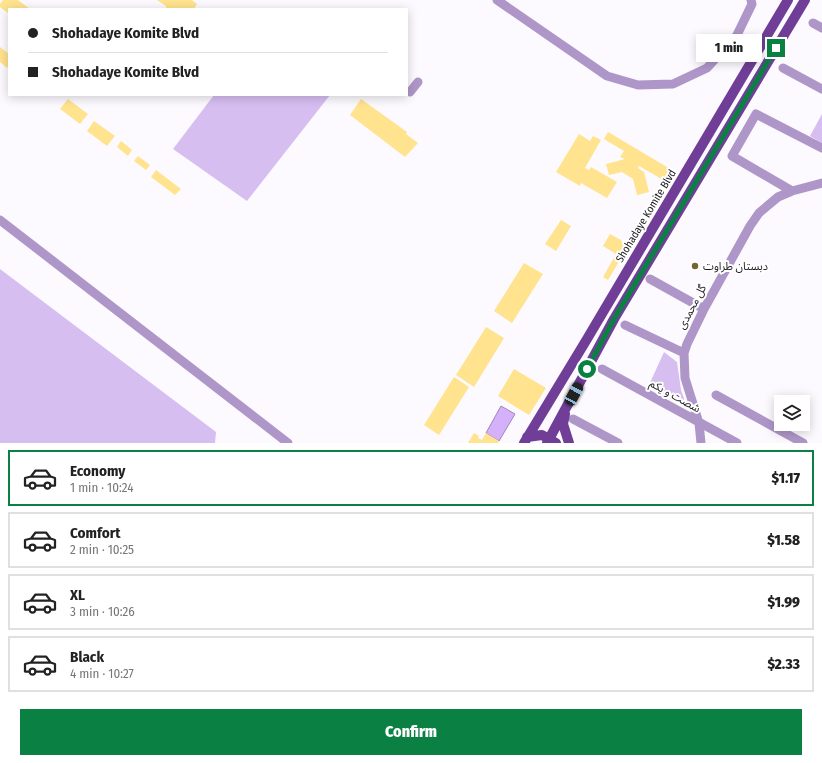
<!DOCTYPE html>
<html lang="en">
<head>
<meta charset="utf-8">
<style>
  body { margin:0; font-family:"Fira Sans Condensed","Noto Sans Arabic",sans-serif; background:#f2f2f2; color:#222; height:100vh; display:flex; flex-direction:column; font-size:15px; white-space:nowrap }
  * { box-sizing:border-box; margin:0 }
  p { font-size:13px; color:#767676 }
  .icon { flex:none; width:22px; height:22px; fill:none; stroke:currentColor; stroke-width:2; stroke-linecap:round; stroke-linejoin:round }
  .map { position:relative; height:443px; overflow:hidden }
  .drawer { display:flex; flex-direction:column; background:#fff; flex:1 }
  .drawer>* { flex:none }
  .top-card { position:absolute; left:8px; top:8px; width:400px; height:88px; border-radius:0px; box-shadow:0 2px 10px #0003; display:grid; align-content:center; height:88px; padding:0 20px; background:#fff }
  .buttons { position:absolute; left:774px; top:395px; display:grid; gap:8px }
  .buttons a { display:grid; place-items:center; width:36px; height:36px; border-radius:0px; background:#fff; box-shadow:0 2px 10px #0003; font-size:20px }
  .end { position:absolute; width:18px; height:18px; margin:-9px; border:5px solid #0b8043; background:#fff; box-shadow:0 0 0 2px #fff }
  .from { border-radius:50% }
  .bubble { position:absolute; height:28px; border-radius:0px; background:#fff; box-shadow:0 2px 10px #0003; font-size:13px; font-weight:800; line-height:28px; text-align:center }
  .car { position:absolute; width:12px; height:24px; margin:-12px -6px; border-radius:5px; box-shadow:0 0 3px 1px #0007; background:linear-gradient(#222 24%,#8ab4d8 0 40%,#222 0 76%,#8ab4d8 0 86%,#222 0) }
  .top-card b { display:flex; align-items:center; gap:14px; height:38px; font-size:15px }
  .top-card b+b { border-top:1px solid #e0e0e0 }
  .top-card i { width:10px; height:10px; background:#222 }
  ul { padding:7px 0 0; list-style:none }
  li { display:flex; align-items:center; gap:12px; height:56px; margin:0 8px 6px; padding:0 12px; border:2px solid #e0e0e0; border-radius:0px }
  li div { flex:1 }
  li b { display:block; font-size:15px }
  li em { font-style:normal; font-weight:800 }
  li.current { border-color:#0b8043 }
  li>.icon { width:36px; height:36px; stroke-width:1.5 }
  .button { display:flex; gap:8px; margin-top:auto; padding:8px 20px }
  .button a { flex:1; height:46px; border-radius:0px; background:#0b8043; color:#fff; font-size:16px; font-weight:800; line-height:46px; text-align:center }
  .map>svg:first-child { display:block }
  .green { fill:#d7bef1 }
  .water { fill:#d6b1fb; stroke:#9e84b9 }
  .building { fill:#ffe38e }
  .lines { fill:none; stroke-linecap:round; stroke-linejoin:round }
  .minor { stroke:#af96c8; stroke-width:9 }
  .major { stroke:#703e97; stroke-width:10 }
  .route { stroke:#0b8043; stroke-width:5 }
  .poi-dot { fill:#746432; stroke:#fff; stroke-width:1.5 }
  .labels { text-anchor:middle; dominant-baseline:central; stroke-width:4; stroke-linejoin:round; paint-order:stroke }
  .street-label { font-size:11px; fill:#1d1a20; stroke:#fff }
  .poi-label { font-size:11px; fill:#1d1a20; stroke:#fff; text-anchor:start }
</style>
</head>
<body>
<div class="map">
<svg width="822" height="443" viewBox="0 0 822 443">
  <rect width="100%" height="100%" fill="#fcfafe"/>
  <path class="green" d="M214,95H330L247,201L173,149Z
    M822,114V143L810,136Z
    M0,269L216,432L215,443H0Z
    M664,352L677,362L681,390L687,407L649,385Z"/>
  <path class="water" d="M501,406L515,414L499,441L486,433Z"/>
  <path class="building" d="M3,0H18L30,9H9V14L0,7V4Z
    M157,0H192L197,4L194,9H166V6Z
    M0,47L9,54V65L7,68L0,62Z
    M68,99L88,114L80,124L60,109Z
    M361,99L407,132L406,134L418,143L405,157L350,115Z
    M94,121L115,136L107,146L87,131Z
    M608,132L672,170L665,181L639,166L638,168L644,172L649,192L637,195L633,179L622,172L609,175L606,164L625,159L620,157L624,151L604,139Z
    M579,134L590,141L593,136L601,140L585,168L589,170L591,167L617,182L607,198L581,183L580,186L556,172Z
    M121,141L132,150L128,156L117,147Z
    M138,156L150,165L146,170L134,161Z
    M156,170L181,189L175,195L151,177Z
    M561,220L571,226L556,251L545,244Z
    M610,234L621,240L626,250L608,280L603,277L616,254L603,246Z
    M524,263L543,274L512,323L494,311Z
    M486,327L504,338L474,387L456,375Z
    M514,369L546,388L529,415L498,396Z
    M454,377L469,387L439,435L424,425Z
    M474,433L479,436L478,438L482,440L486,433L499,441L498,443H468Z"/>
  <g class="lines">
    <path class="minor" d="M497,0L607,76L638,85L673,84L707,68L737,35L752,4L751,0
      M813,23L822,28
      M783,68L822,89
      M410,92L418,82
      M792,191L732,156L756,114L822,148
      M0,220L288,443
      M650,279L704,309
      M625,325L684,353
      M602,369L737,443
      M716,395L803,443
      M573,419L618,443
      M701,443L699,423L685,378L684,353L687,344L704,309L750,226L759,213L778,197L792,191L822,183"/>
    <path class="major" d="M565,414L563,424L569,443
      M527,437L542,435L556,443
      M524,443L587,339L788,0
      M547,443L614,319L805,0"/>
  </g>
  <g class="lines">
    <path class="route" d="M587,369L614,319L776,48"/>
  </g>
  <circle class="poi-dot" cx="695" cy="266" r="4"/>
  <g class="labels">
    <g class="street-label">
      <text transform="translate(646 216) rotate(-59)">Shohadaye Komite Blvd</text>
      <text transform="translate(692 307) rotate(-62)">گل محمدی</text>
      <text transform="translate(675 396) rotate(29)">شصت و یکم</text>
    </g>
    <g class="poi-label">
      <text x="703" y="266">دبستان طراوت</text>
    </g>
  </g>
</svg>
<div class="buttons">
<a><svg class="icon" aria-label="layers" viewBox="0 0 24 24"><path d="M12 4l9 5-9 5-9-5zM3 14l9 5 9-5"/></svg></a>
</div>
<i class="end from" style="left:587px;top:369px"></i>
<i class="end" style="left:776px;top:48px"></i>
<div class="bubble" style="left:696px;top:34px;width:66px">1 min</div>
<i class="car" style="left:574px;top:394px;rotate:28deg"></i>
<div class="top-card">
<b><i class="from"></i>Shohadaye Komite Blvd</b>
<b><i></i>Shohadaye Komite Blvd</b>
</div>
</div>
<section class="drawer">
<ul>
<li class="current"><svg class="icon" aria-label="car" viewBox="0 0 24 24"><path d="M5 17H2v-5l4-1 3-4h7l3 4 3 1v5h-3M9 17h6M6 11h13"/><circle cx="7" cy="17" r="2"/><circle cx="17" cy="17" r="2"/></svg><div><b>Economy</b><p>1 min · 10:24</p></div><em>$1.17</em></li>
<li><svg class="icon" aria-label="car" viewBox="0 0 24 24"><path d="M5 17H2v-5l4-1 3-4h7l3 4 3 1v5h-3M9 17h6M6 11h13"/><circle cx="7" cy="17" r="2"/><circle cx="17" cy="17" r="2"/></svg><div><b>Comfort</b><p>2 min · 10:25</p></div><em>$1.58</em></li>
<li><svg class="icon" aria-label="car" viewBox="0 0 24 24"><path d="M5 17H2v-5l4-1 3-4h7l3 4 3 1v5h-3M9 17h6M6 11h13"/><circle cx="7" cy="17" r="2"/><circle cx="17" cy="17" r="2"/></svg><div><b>XL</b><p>3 min · 10:26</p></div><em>$1.99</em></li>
<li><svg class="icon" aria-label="car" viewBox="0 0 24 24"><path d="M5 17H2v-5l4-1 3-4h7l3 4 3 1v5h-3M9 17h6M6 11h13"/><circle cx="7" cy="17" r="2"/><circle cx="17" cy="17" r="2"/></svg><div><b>Black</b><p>4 min · 10:27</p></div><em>$2.33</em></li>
</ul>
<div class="button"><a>Confirm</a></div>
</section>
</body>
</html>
